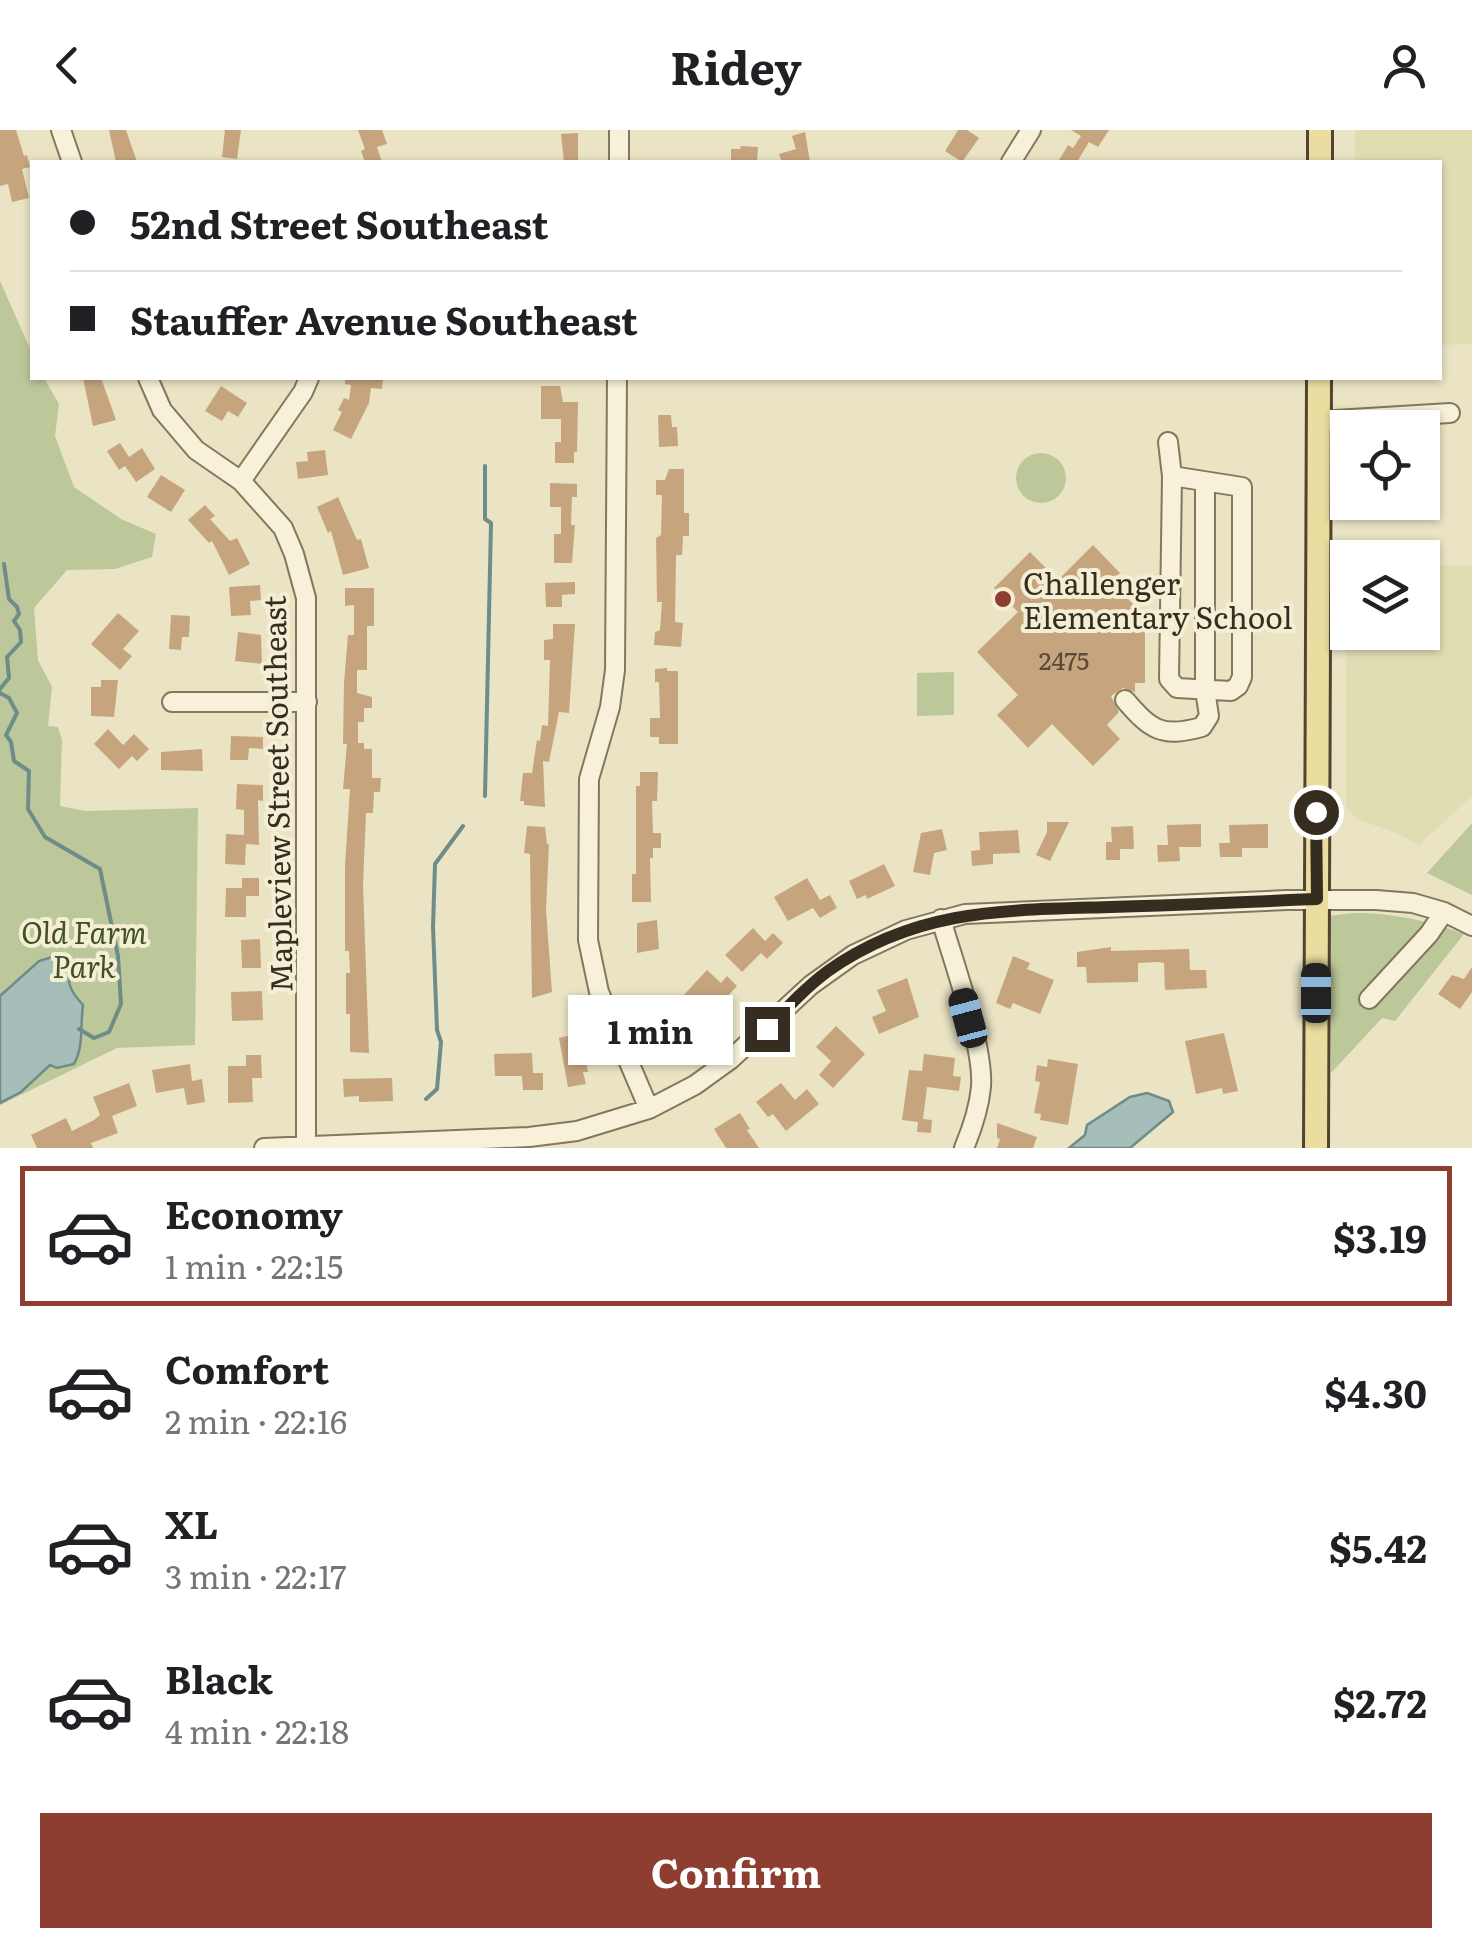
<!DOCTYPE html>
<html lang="en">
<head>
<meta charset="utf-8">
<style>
  body { margin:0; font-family:Literata,serif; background:#f6f6f6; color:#202124; height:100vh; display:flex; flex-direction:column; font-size:38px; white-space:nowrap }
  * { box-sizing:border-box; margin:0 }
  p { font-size:32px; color:#757577 }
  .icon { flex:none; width:55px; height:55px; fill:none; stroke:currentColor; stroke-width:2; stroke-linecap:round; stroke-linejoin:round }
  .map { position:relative; height:1018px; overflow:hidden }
  .sheet { display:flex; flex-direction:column; background:#fff; flex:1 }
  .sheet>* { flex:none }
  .top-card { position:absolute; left:30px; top:30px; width:1412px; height:220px; border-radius:0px; box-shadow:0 2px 8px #0004; display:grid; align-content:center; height:220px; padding:0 40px; background:#fff }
  .fabs { position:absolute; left:1330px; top:280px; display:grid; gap:20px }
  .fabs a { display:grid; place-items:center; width:110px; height:110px; border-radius:0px; background:#fff; box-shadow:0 2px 8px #0004; font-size:50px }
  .end { position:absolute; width:45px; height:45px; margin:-22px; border:12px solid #352d1f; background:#fff; box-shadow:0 0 0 5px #fff }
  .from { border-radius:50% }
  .bubble { position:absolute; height:70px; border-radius:0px; background:#fff; box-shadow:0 2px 8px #0004; font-size:32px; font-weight:700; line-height:70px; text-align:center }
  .car { position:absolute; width:30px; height:60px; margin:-30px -15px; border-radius:12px; box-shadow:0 0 8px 2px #0007; background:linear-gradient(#222 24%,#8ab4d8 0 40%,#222 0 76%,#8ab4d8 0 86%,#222 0) }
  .top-card b { display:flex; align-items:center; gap:35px; height:95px; font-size:38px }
  .top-card b+b { border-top:2px solid #e0e0e0 }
  .top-card i { width:25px; height:25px; background:#202124 }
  ul { padding:18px 0 0; list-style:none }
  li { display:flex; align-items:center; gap:30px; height:140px; margin:0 20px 15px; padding:0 20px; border:5px solid transparent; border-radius:0px }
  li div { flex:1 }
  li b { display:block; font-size:38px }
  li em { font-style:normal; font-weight:700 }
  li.selected { border-color:#8e3d31 }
  li>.icon { width:90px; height:90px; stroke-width:1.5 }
  .action { display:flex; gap:20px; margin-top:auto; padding:20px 40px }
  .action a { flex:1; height:115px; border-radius:0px; background:#8e3d31; color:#fff; font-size:40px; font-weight:700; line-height:115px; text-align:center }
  header { display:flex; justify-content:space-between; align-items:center; height:130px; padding:0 40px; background:#fff; font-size:45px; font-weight:700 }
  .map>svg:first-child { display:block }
  .farmland { fill:#dfdeb3; fill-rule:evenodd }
  .green { fill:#bcc89a }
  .water { fill:#a6beba; stroke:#6e8c88; stroke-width:2.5 }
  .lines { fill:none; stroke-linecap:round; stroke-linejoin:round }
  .stream { stroke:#6e8c88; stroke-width:4 }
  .building { fill:#c6a57e }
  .minor-casing { stroke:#84775d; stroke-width:22 }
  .major-casing { stroke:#524430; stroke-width:28 }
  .minor { stroke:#f6f1d8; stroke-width:18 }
  .major { stroke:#ebdda0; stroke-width:22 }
  .route { stroke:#352d1f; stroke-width:12 }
  .poi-dot { fill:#8e3d31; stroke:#f3eed4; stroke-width:4 }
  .labels { text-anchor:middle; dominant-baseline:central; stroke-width:8; stroke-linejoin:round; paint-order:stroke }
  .number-label { font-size:25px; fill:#594b37 }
  .poi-label { font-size:30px; fill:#352d1f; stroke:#f3eed4; text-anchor:start }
  .street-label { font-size:30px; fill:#352d1f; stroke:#f3eed4 }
  .park-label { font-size:30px; font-style:italic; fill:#415027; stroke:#f3eed4 }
</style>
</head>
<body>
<header><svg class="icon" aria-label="back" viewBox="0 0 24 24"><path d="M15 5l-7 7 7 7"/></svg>Ridey<svg class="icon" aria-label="person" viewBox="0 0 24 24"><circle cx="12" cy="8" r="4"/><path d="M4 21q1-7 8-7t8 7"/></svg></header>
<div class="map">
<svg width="1472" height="1018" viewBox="0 0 1472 1018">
  <rect width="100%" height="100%" fill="#eae4c5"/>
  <path class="farmland" d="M1355,0H1472V214L1440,215V32H1355Z
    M1346,422L1437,423L1440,436L1472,435V666L1419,715L1394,702L1359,690L1346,678ZM1348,428H1422V502H1348Z"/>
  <path class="green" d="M0,151L32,223V248H44L59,274L55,306L74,357L121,389L156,404L152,427L115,439L67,440L34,478L38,530L52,557L48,596L58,597L62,610L60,676L85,681L198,678L195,915L117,918L0,975Z
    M1016 348a25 25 0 1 1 50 0a25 25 0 1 1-50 0Z
    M954,542V585L917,586V543Z
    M1472,693V765L1427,743Z
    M1353,783C1393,783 1426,790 1464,804L1395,891L1382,888L1331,943L1329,786Z"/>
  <path class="water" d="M62,824L71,831C66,852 69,860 83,875C80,896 84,916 74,934L57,938L50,935L21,962L0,973V866L39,831Z
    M1147,963L1169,971L1173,982L1130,1018H1069L1085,1005L1087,995L1130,967Z"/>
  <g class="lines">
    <path class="stream" d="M485,336V389L491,393L485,666
      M0,559L9,548L7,527L21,512L20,500L14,491L19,484L17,477L9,469L4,434
      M0,563L9,568L17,583L6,605L11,612L14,631L29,641L28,679L45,707L100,739L118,826L121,874L109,902L94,908L79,899
      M426,969L437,959L441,912L437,900L433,797L435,734L463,696"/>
  </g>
  <path class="building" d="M0,0H16L24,26L27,25L30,37L22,39L29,68L12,72L8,54L0,56Z
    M109,0H126L137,32H116Z
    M225,0H241L237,29L222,27Z
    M358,0H382L387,14L377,17L382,32H365L361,21L365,19Z
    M958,0H967L979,8L962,32L945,21Z
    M1071,0H1109L1098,17L1089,12L1077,32H1058L1068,15L1073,18L1081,6Z
    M805,2L810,32H782L779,24L796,19L792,6Z
    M578,3V32H564L561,4Z
    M741,16L758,17L757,32H731V19H740Z
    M83,248H101L116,290L93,296Z
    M345,248H383L382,259L371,258L369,273L351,309L333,300L342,282L338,280L344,268L349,270L351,255L345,254Z
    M221,256L247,273L238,287L228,281L222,291L205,281Z
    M541,256H560L563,272H578L577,322H574V333H555V312H561V289H541Z
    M658,285H671L672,297H677L678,316L659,317Z
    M120,313L129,327L142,318L155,339L136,352L125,336L119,340L107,321Z
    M325,320L328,345L298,349L296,332L308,331L307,322Z
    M669,339H684V383H689V406H683L682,425H676L675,492L683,493L681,517L654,515L655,502L660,500L662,472H657L656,408L661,405L662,365H656V350H665Z
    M161,345L185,360L171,382L147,367Z
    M550,353L577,354V367H572L571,395H575L572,433H554V404H561V377H550Z
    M338,367L357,410L361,409L369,438L343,445L331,401L328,403L317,377Z
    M205,375L215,386L210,389L230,411L237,408L250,434L229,445L212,411L209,413L188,390Z
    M1093,415L1120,443L1116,447L1123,454L1118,459L1136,477V495H1145V553H1135V562L1123,558L1111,566L1119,582L1107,595L1120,609L1093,636L1052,594L1028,618L997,585L1018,565L977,522L1018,482L994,458L1030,422L1058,450Z
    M575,452V464L562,465V477H546L545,453Z
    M260,455L261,470L250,471L251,485L231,486L229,457Z
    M345,458H374V496H367V540H357V563L372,567V578H364V592H358V613H364V619H372V648H381L380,662H374L373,683H366L363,755L369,923L350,922V884H346V843H350L349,821H345V735L350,659H343L347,614H343L344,553L348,505H354V475L345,476Z
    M118,483L139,501L123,519L132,526L120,540L91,514Z
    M171,485L190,486L189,507H182L181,520L169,519Z
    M553,494H575L569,583L559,582L549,632L543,631L545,677L524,675V671H520L523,643H532L537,610L540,611L542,595L548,596L550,530H544V510L553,509Z
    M238,502L261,505L262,534L235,531Z
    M667,538V541H678V614H659V607H650V588H660L659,552H655V539Z
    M101,550H118L114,587L91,586V557H101Z
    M108,599L123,615L134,604L149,619L137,631L132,626L119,639L94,614Z
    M231,606L263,607V619L249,618L248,630H230Z
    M202,619L203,641L161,640V622Z
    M640,642H658L657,671H652L653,703H661V718H653V728H650L651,772H632V744H636V656H640Z
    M237,654L263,655V671L258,670L259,715L246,714L245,735L225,734L226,704L244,705V680L236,679Z
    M1047,692H1069L1050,731L1036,725L1047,702Z
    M1201,694V717H1179L1180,731L1158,732L1157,715H1168L1167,695Z
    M1268,694V718H1242V727H1220L1219,713H1230L1229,695Z
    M527,696L545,697L547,714H549L546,780L552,862L532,868L530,724L524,723Z
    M1133,696L1134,719H1120V730H1106V712H1112L1111,697Z
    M942,699L947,720L934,723L930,745L913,742L921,703Z
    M1018,700L1020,723L993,724V734L972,736L971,721L980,720L979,702Z
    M884,734L895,756L867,769L866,765L857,769L849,751Z
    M242,748H259V766H246V787H225L226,758H242Z
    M807,748L820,770L830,765L837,778L820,788L813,778L788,791L774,767Z
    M657,790L659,819L637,823V793Z
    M753,798L765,811L773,803L783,813L767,829L761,823L742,842L725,825Z
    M260,809L261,838H242L241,810Z
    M1111,817V821L1189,819L1190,840H1206L1207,858L1165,860L1164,833L1159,832L1138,833V852L1087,853L1086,837H1077V822Z
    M1013,826L1030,833L1027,839L1054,850L1040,884L1013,873L1010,879L996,873Z
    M1472,837V862L1460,879L1438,864L1452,845L1464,849Z
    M707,840L721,853L727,846L737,856L723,871L717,865L698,885L680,869Z
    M907,848L919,887L879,904L872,887L886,881L877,860Z
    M262,861L263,890L232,891L231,862Z
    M660,865L681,911L662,921L641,882L646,880L642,874Z
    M836,896L865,924L833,958L819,945L831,931L816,917Z
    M580,903L588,942H583L586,954L568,957L559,908Z
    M1224,903L1238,961L1223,964L1222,958L1196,964L1185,911Z
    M532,923L533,943H543V960H523L522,946H495L494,924Z
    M924,924L955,928L953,946L961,947L959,961L927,957L923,989L932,990L931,1003L917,1002L918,992L902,990L909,940L922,941Z
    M246,925H261L262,948H252L253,972L228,973V936H246Z
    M1048,929L1078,934L1068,995L1040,990L1041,984L1034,983L1040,952L1035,951L1037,935L1047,937Z
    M190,934L192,951L202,949L205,972L187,975L184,958L156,963L152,940Z
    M392,948L393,971L359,972V966L344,967L343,949Z
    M129,953L137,976L112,986L118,1003L91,1013L93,1018H37L31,1005L66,988L72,1001L94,990L100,985L93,967Z
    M781,953L795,970L807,959L819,974L786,1001L773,984L768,987L756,972Z
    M740,983L750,999L747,1000L759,1018H726L714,999Z
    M997,993L1037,1007L1033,1018H997L1000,1009L997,1008Z"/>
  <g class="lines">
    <defs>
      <path id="minor" d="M61,0L72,32
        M619,32V0
        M1011,32L1031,0
        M148,248L162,280L196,320L241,351L283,398L294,424L306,468V1018
        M617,248L615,540L610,577L589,649L588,810L599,862L649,979
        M1319,291L1450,283
        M1168,312L1172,346
        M1172,346L1242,357V547L1238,556L1231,561L1177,558L1169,549Z
        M241,351L303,262L309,248
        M1125,570C1151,600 1161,608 1202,597L1209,586L1205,560V352
        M172,572H307
        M941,789C953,831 984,916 981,957C979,978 972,999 964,1018
        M1369,869L1429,804L1444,782
        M264,1018L529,1007L577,1001L649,979L695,955L731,929L811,855L853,825L906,800L965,784L1287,770H1376L1413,773L1444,782L1472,796"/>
      <path id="major" d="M1320,32V0
        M1316,1018L1319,248"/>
    </defs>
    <use href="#minor" class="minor-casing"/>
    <use href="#major" class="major-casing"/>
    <use href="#minor" class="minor"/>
    <use href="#major" class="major"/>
  </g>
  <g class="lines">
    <path class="route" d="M767,899C786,879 805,858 828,841C917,778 1007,780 1111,777C1180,775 1248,772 1317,769L1316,682"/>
  </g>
  <circle class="poi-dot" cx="1003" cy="469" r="10"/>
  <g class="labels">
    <g class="number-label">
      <text x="1064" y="529">2475</text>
    </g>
    <g class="poi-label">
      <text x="1023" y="452">Challenger<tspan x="1023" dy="34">Elementary School</tspan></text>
    </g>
    <g class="street-label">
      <text transform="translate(276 664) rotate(-91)">Mapleview Street Southeast</text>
    </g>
    <g class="park-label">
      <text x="84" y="801">Old Farm<tspan x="84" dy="34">Park</tspan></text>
    </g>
  </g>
</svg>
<div class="fabs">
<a><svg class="icon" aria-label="locate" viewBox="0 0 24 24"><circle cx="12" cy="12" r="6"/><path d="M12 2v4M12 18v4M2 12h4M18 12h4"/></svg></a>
<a><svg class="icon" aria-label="layers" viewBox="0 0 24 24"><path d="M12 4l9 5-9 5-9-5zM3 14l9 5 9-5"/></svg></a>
</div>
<i class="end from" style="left:1316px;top:682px"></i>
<i class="end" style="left:767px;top:899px"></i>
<div class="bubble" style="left:568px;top:865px;width:165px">1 min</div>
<i class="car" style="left:1316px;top:863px;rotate:0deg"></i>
<i class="car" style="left:968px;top:888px;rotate:345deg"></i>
<div class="top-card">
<b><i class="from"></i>52nd Street Southeast</b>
<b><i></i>Stauffer Avenue Southeast</b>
</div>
</div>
<section class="sheet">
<ul>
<li class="selected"><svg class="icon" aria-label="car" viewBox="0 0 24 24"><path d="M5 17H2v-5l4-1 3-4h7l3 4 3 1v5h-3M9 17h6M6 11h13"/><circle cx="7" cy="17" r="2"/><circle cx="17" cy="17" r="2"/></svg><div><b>Economy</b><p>1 min · 22:15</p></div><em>$3.19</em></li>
<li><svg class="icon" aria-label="car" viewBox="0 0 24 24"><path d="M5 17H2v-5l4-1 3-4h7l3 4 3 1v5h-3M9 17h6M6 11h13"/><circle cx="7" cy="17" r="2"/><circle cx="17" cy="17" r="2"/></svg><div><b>Comfort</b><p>2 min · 22:16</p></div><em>$4.30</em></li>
<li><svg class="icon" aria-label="car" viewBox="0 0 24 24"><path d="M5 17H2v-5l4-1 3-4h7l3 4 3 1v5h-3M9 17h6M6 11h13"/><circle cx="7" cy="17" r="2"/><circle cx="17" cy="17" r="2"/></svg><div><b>XL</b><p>3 min · 22:17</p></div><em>$5.42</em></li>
<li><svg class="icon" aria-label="car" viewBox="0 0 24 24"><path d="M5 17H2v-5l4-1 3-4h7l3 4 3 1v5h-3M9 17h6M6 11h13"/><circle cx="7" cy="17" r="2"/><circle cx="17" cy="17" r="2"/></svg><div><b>Black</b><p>4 min · 22:18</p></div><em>$2.72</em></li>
</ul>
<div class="action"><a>Confirm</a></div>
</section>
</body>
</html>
